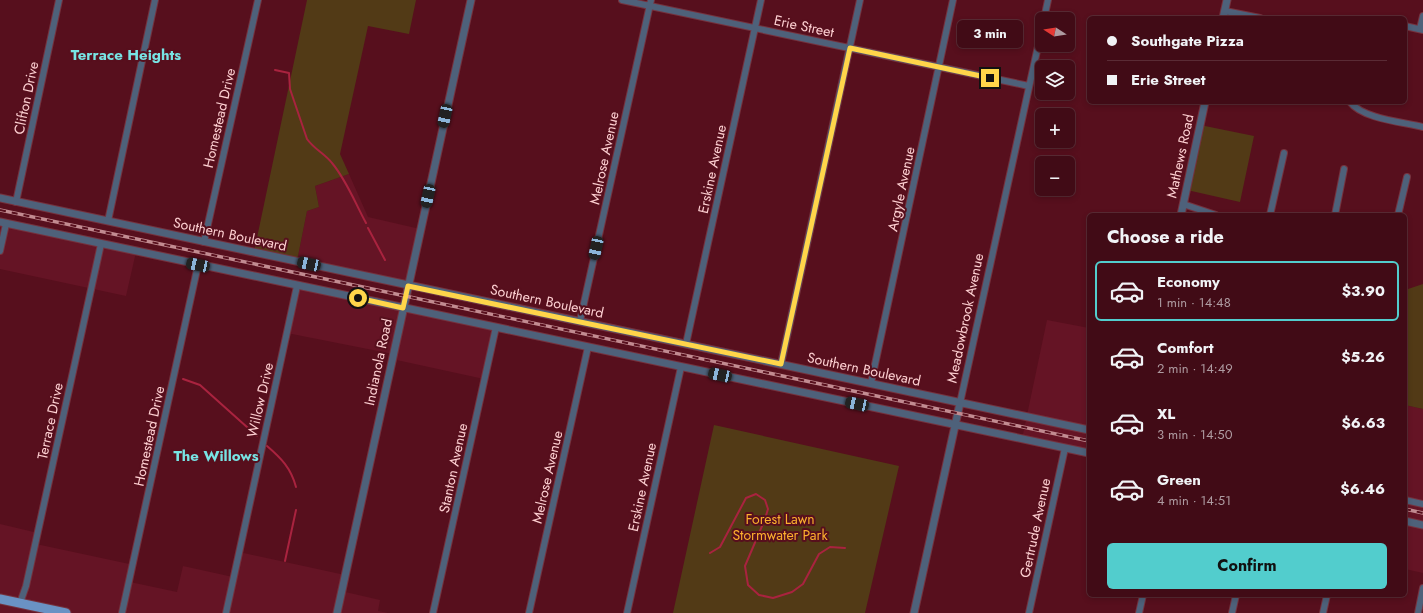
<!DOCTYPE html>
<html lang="en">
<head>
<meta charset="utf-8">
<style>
  body { margin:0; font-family:Jost,sans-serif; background:#4c1923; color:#f1f3f6; height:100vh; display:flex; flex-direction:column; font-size:15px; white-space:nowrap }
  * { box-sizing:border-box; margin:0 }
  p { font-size:13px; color:#ae9ba1 }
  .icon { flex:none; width:22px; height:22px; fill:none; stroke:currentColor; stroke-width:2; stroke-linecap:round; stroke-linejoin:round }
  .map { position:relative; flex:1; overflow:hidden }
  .sheet { position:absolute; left:1087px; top:213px; width:320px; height:384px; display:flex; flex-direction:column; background:#410b16; border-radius:6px; box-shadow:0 2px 6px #0003,0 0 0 1px #5a2b35 }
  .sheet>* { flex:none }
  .hud { position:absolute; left:1087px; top:16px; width:320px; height:88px; border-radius:6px; box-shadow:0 2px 6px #0003,0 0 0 1px #5a2b35; display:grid; align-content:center; height:88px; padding:0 20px; background:#410b16 }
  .needle { width:26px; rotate:282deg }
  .controls { position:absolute; left:1035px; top:12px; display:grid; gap:8px }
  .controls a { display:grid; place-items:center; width:40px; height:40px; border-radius:6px; background:#410b16; box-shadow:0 2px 6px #0003,0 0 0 1px #5a2b35; font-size:20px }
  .end { position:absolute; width:18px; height:18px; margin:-9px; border:5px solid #ffd54a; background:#111; box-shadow:0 0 0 2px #111 }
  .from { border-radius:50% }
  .bubble { position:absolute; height:28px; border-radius:6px; background:#410b16; box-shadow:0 2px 6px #0003,0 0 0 1px #5a2b35; font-size:13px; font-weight:700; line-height:28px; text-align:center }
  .car { position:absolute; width:12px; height:24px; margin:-12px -6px; border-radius:5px; box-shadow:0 0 3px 1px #0007; background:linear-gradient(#222 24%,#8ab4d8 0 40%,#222 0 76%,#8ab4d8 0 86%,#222 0) }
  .hud b { display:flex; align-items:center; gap:14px; height:38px; font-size:15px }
  .hud b+b { border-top:1px solid #5a2b35 }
  .hud i { width:10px; height:10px; background:#f1f3f6 }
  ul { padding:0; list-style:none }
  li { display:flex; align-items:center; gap:12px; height:60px; margin:0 8px 6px; padding:0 12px; border:2px solid transparent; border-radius:6px }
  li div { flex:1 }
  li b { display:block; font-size:15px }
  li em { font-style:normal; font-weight:700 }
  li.current { border-color:#52cdcd }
  li>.icon { width:36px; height:36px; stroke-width:1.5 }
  h2 { padding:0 20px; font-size:18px; line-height:48px }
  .button { display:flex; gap:8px; margin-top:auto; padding:8px 20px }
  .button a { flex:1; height:46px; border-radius:6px; background:#52cdcd; color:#111; font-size:16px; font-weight:700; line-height:46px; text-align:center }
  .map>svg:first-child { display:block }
  .built { fill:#651425 }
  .green { fill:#523a16 }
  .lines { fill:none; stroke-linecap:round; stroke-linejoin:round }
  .stream { stroke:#a9233f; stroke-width:2 }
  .minor-casing { stroke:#75323e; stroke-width:8 }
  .tertiary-casing { stroke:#75323e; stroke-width:9 }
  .primary-casing { stroke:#75323e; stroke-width:11 }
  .minor { stroke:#4e617a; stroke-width:6 }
  .tertiary { stroke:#4e617a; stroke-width:7 }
  .primary { stroke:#6a92c4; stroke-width:9 }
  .rail-casing { stroke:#c28b91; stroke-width:3.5 }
  .rail { stroke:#570f1d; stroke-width:2; stroke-dasharray:6; stroke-linecap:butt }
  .route { stroke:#ffd54a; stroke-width:5 }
  .labels { text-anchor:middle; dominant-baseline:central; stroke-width:4; stroke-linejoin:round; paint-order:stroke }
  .street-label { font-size:14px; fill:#fed0d2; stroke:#570f1d }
  .park-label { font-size:14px; fill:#fcb02e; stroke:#570f1d }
  .neighbourhood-label { font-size:15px; font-weight:bold; fill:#78e4e4; stroke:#570f1d }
</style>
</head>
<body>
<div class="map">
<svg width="1423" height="613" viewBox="0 0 1423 613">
  <rect width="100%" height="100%" fill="#570f1d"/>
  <path class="built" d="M349,174L368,217L420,229L408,286L297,261L307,211L319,207L315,186Z
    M0,222L136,252L126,296L0,269Z
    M297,286L496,327L484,379L392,359L393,354L287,333Z
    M1047,320L1089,328V453L1022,439Z
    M1405,405L1423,409V573L1405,569Z
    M0,524L38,533L36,544L134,565L130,582L177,592L183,566L233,577L239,552L345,575L341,591L380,600L378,611L388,613H0Z"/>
  <path class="green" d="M307,0H416L409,34L368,26L340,154L349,174L315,186L319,207L307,211L297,261L254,252Z
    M1200,125L1254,136L1240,202L1187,190Z
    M1423,284V409L1405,405V290Z
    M714,425L899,466L865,613H673Z"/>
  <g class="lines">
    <path class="stream" d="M275,70L289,73L290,89L307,139C314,149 325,154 332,163C347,181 355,203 366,223
      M368,228L385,260
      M183,379L200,385L257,436
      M267,446C281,458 291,468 296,487
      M710,553L720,547L746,498L756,494L765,500L768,509L765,519L745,566L748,585L759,595L773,598L792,592L803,584L819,554L830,547L845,548
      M285,561L296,510"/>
    <defs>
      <path id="minor" d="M622,0L1029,86
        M1225,11L1260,18
        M1044,19L1048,0
        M1405,26L1423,30
        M1420,29L1423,16
        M1350,102C1363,119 1403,122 1423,127
        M16,202L59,0
        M1183,204L1216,215
        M1270,215L1284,153
        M1335,215L1344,169
        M1398,215L1407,177
        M108,221L155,0
        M204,242L258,0
        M0,251L6,224
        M580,321L651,0
        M686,344L761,0
        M781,364L860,0
        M871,383L953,0
        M960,403L1042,28
        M1405,500L1423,504
        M20,603L26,586L101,244
        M122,613L198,265
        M226,613L297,286
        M433,613L496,327
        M529,613L588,347
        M627,613L681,367
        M1029,613L1065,448
        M1139,613L1143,595
        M1232,613L1236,595
        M1323,613L1327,595
        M1418,613L1423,588"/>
      <path id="tertiary" d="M1223,18L1227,0
        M0,198L1089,430
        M1181,215L1205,102
        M0,222L1089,453
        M1405,521L1423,525
        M337,613L471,0
        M914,613L960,403"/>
      <path id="primary" d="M0,599L66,613"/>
    </defs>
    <use href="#minor" class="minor-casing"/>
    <use href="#tertiary" class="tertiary-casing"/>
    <use href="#primary" class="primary-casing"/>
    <use href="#minor" class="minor"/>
    <use href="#tertiary" class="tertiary"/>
    <use href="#primary" class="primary"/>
    <defs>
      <path id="rail" d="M0,210L1089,441
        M1405,509L1423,513"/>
    </defs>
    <use href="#rail" class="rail-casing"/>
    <use href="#rail" class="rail"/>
  </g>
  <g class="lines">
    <path class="route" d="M358,298L403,308L408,286L781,364L850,48L990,78"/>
  </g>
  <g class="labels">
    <g class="street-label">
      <text transform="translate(804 26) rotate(12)">Erie Street</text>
      <text transform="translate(26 98) rotate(-78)">Clifton Drive</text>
      <text transform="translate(219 118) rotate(-77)">Homestead Drive</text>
      <text transform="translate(1180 156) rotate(-78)">Mathews Road</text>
      <text transform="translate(604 158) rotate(-78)">Melrose Avenue</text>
      <text transform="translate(712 169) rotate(-78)">Erskine Avenue</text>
      <text transform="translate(901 189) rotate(-78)">Argyle Avenue</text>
      <text transform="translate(230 234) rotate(12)">Southern Boulevard</text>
      <text transform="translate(547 301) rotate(12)">Southern Boulevard</text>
      <text transform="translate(965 318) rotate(-78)">Meadowbrook Avenue</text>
      <text transform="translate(378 362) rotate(-78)">Indianola Road</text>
      <text transform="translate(864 369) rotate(12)">Southern Boulevard</text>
      <text transform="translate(260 400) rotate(-77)">Willow Drive</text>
      <text transform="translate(50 421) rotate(-78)">Terrace Drive</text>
      <text transform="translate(149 436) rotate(-78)">Homestead Drive</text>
      <text transform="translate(453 468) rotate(-78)">Stanton Avenue</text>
      <text transform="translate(547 477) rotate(-77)">Melrose Avenue</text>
      <text transform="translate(642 487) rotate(-78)">Erskine Avenue</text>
      <text transform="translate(1035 528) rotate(-78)">Gertrude Avenue</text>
    </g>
    <g class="park-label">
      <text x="780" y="519">Forest Lawn<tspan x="780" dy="16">Stormwater Park</tspan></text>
    </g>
    <g class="neighbourhood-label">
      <text x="126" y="55">Terrace Heights</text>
      <text x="216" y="456">The Willows</text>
    </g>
  </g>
</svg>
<div class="controls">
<a><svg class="needle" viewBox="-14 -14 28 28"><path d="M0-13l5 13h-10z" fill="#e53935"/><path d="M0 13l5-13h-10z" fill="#ae9ba1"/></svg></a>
<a><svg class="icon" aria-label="layers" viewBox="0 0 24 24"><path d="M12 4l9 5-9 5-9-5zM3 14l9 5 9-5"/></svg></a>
<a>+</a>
<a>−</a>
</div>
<i class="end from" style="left:358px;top:298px"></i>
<i class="end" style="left:990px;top:78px"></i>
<div class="bubble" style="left:957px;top:20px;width:66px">3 min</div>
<i class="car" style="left:445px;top:116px;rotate:192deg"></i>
<i class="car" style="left:428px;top:196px;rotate:192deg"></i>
<i class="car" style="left:596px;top:248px;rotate:192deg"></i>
<i class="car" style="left:309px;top:264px;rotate:282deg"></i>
<i class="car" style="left:198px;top:265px;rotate:282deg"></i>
<i class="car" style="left:720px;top:375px;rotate:282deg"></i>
<i class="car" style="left:857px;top:404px;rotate:282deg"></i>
<div class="hud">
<b><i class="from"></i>Southgate Pizza</b>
<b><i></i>Erie Street</b>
</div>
<section class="sheet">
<h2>Choose a ride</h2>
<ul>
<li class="current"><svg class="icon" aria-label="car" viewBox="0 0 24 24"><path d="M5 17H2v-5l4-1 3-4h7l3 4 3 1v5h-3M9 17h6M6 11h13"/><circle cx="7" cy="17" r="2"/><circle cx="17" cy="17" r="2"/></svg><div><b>Economy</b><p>1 min · 14:48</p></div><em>$3.90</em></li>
<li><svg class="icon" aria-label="car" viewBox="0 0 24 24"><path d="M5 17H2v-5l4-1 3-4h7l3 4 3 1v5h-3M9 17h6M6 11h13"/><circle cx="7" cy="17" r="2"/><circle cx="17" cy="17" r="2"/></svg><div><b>Comfort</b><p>2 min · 14:49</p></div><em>$5.26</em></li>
<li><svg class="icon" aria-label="car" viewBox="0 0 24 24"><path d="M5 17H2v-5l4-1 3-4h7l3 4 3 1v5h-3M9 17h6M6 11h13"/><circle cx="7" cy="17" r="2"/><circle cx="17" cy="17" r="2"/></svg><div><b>XL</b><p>3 min · 14:50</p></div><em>$6.63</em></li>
<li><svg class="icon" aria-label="car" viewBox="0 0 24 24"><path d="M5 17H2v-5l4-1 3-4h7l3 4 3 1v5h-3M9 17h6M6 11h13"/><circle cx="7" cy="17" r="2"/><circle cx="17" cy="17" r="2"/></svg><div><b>Green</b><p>4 min · 14:51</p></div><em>$6.46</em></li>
</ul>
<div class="button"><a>Confirm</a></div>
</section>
</div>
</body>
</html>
